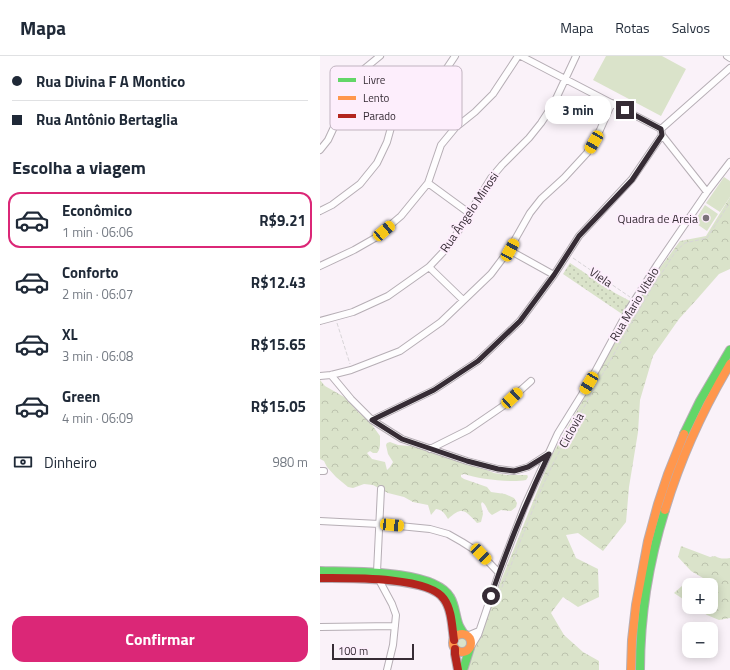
<!DOCTYPE html>
<html lang="pt">
<head>
<meta charset="utf-8">
<style>
  body { margin:0; font-family:"Titillium Web",sans-serif; background:#f6f6f7; color:#1f2937; height:100vh; display:flex; flex-direction:column; font-size:15px; white-space:nowrap }
  * { box-sizing:border-box; margin:0 }
  p { font-size:13px; color:#747a83 }
  .icon { flex:none; width:22px; height:22px; fill:none; stroke:currentColor; stroke-width:2; stroke-linecap:round; stroke-linejoin:round }
  .map { position:relative; flex:1; overflow:hidden }
  .panel { display:flex; flex-direction:column; background:#fff; width:320px }
  .panel>* { flex:none }
  .top-card { display:grid; align-content:center; height:88px; padding:0 12px; background:#fff }
  .controls { position:absolute; left:362px; top:522px; display:grid; gap:8px }
  .controls a { display:grid; place-items:center; width:36px; height:36px; border-radius:8px; background:#fff; box-shadow:0 2px 10px #0003; font-size:20px }
  .scale { position:absolute; left:12px; bottom:10px; width:82px; box-sizing:border-box; padding-left:4px; border:2px solid #362c35; border-top:0; font-size:11px; line-height:14px; white-space:nowrap; color:#362c35; -webkit-text-stroke:3px #fdeefc; paint-order:stroke }
  .end { position:absolute; width:18px; height:18px; margin:-9px; border:5px solid #362c35; background:#fff; box-shadow:0 0 0 2px #fff }
  .from { border-radius:50% }
  .bubble { position:absolute; height:28px; border-radius:12px; background:#fff; box-shadow:0 2px 10px #0003; font-size:13px; font-weight:700; line-height:28px; text-align:center }
  .car { position:absolute; width:12px; height:24px; margin:-12px -6px; border-radius:5px; box-shadow:0 0 3px 1px #0007; background:linear-gradient(#f5c518 24%,#345 0 40%,#f5c518 0 76%,#345 0 86%,#f5c518 0) }
  .top-card b { display:flex; align-items:center; gap:14px; height:38px; font-size:15px }
  .top-card b+b { border-top:1px solid #e0e1e3 }
  .top-card i { width:10px; height:10px; background:#1f2937 }
  ul { padding:0; list-style:none }
  li { display:flex; align-items:center; gap:12px; height:56px; margin:0 8px 6px; padding:0 4px; border:2px solid transparent; border-radius:12px }
  li div { flex:1 }
  li b { display:block; font-size:15px }
  li em { font-style:normal; font-weight:700 }
  li.selected { border-color:#db2777 }
  li>.icon { width:36px; height:36px; stroke-width:1.5 }
  h2 { padding:0 12px; font-size:18px; line-height:48px }
  .pay { display:flex; align-items:center; gap:10px; height:44px; padding:0 12px; font-size:15px }
  .pay p { margin-inline-start:auto }
  .action { display:flex; gap:8px; margin-top:auto; padding:8px 12px }
  .action a { flex:1; height:46px; border-radius:12px; background:#db2777; color:#fff; font-size:16px; font-weight:700; line-height:46px; text-align:center }
  header { display:flex; align-items:center; gap:24px; box-sizing:border-box; height:56px; padding:0 20px; background:#fff; border-bottom:1px solid #e0e1e3 }
  header strong { font-size:19px }
  nav { display:flex; gap:22px; margin-inline-start:auto; font-size:14px }
  main { display:flex; flex:1; min-height:0 }
  .map>svg:first-child { display:block }
  .grass { fill:#dae3ca }
  .forest { fill:url(#forest-crowns) }
  .garden { fill:url(#garden-dots) }
  .lines { fill:none; stroke-linecap:round; stroke-linejoin:round }
  .street-casing { stroke:#b6aeb5; stroke-width:8 }
  .fast-casing { stroke:#b6aeb5; stroke-width:10 }
  .slow-casing { stroke:#b6aeb5; stroke-width:10 }
  .jam-casing { stroke:#b6aeb5; stroke-width:10 }
  .path { stroke:#d8d5d8; stroke-width:1; stroke-dasharray:4 2; stroke-linecap:butt }
  .street { stroke:#fefdfe; stroke-width:6 }
  .fast { stroke:#63d668; stroke-width:8 }
  .slow { stroke:#ff974d; stroke-width:8 }
  .jam { stroke:#b3261e; stroke-width:8 }
  .route { stroke:#362c35; stroke-width:5 }
  .poi-dot { fill:#7b717a; stroke:#fdeefc; stroke-width:1.5 }
  .labels { text-anchor:middle; dominant-baseline:central; stroke-width:4; stroke-linejoin:round; paint-order:stroke }
  .street-label { font-size:12px; fill:#362c35; stroke:#fdeefc }
  .poi-label { font-size:12px; fill:#362c35; stroke:#fdeefc; text-anchor:end }
  .key { fill:#fdeefc; stroke:#c1b4c0; stroke-width:1 }
  .key-label { font-size:11px; fill:#362c35 }
</style>
</head>
<body>
<header>
<strong>Mapa</strong>
<nav><a>Mapa</a><a>Rotas</a><a>Salvos</a></nav>
</header>
<main>
<section class="panel">
<div class="top-card">
<b><i class="from"></i>Rua Divina F A Montico</b>
<b><i></i>Rua Antônio Bertaglia</b>
</div>
<h2>Escolha a viagem</h2>
<ul>
<li class="selected"><svg class="icon" aria-label="car" viewBox="0 0 24 24"><path d="M5 17H2v-5l4-1 3-4h7l3 4 3 1v5h-3M9 17h6M6 11h13"/><circle cx="7" cy="17" r="2"/><circle cx="17" cy="17" r="2"/></svg><div><b>Econômico</b><p>1 min · 06:06</p></div><em>R$9.21</em></li>
<li><svg class="icon" aria-label="car" viewBox="0 0 24 24"><path d="M5 17H2v-5l4-1 3-4h7l3 4 3 1v5h-3M9 17h6M6 11h13"/><circle cx="7" cy="17" r="2"/><circle cx="17" cy="17" r="2"/></svg><div><b>Conforto</b><p>2 min · 06:07</p></div><em>R$12.43</em></li>
<li><svg class="icon" aria-label="car" viewBox="0 0 24 24"><path d="M5 17H2v-5l4-1 3-4h7l3 4 3 1v5h-3M9 17h6M6 11h13"/><circle cx="7" cy="17" r="2"/><circle cx="17" cy="17" r="2"/></svg><div><b>XL</b><p>3 min · 06:08</p></div><em>R$15.65</em></li>
<li><svg class="icon" aria-label="car" viewBox="0 0 24 24"><path d="M5 17H2v-5l4-1 3-4h7l3 4 3 1v5h-3M9 17h6M6 11h13"/><circle cx="7" cy="17" r="2"/><circle cx="17" cy="17" r="2"/></svg><div><b>Green</b><p>4 min · 06:09</p></div><em>R$15.05</em></li>
</ul>
<div class="pay"><svg class="icon" aria-label="cash" viewBox="0 0 24 24"><path d="M3 7h18v10H3z"/><circle cx="12" cy="12" r="2"/></svg>Dinheiro<p>980 m</p></div>
<div class="action"><a>Confirmar</a></div>
</section>
<div class="map">
<svg width="410" height="614" viewBox="0 0 410 614">
  <defs>
    <pattern id="forest-crowns" width="20" height="18" patternUnits="userSpaceOnUse"><rect width="20" height="18" fill="#dae3ca"/><path d="M2 6a3 3 0 1 1 6 0M12 15a3 3 0 1 1 6 0" fill="none" stroke="#bcc3ae"/></pattern>
    <pattern id="garden-dots" width="8" height="8" patternUnits="userSpaceOnUse"><rect width="8" height="8" fill="#dae3ca"/><path d="M2 2h.1M6 6h.1" fill="none" stroke="#bcc3ae" stroke-width="1.8" stroke-linecap="round"/></pattern>
  </defs>
  <rect width="100%" height="100%" fill="#faf2f9"/>
  <path class="grass" d="M286,0H342L366,13L341,60L273,24Z
    M404,121L410,125V141L400,156L386,147Z
    M385,149L398,158L387,175L374,166Z
    M136 587a6 6 0 1 1 12 0a6 6 0 1 1-12 0Z"/>
  <path class="forest" d="M410,141V213L399,218L378,242L359,263L333,300L320,344L318,376L309,431L306,466L283,495L258,477L246,479L256,502L278,513L279,541L258,551L243,541L231,557L244,579L263,596L279,605V614H145L231,401L328,228L360,185L386,180Z
    M0,324L5,330L26,342L38,356L50,366L60,380V389L59,394L57,397H53L50,395L47,397L52,403L65,406L67,414L70,411L73,406L68,398L66,389L67,387L70,386L78,389L101,391L129,398L174,417L187,419H207L208,421L206,424C191,427 158,423 144,418L141,419V421L144,423L167,431L171,436L185,438L194,442L197,447L196,451L191,455L181,454L172,459C167,456 167,449 162,446L161,448L163,458L161,466L157,467C145,454 142,450 128,463C125,458 123,454 116,453L111,459L108,449L93,446L84,441L68,437L53,429L44,428L33,432L28,431L16,421L7,411L4,405L0,403Z
    M361,490L390,501L395,500C400,503 404,503 410,502V562L399,564L387,559L375,551H391V539L394,534L391,529H390L383,522L371,515L358,501Z
    M378,528V529H369V547L354,537L363,529Z"/>
  <path class="garden" d="M250,207L295,237L310,245L302,258L243,218Z"/>
  <g class="lines">
    <defs>
      <path id="street" d="M201,0L341,73
        M407,0L410,2
        M106,36L135,72
        M19,54L72,68
        M342,79L387,136
        M0,94L8,84L15,69L25,33L29,27L33,22L60,0
        M108,127L149,157
        M0,155L12,149L40,128L57,107L67,86L72,68L79,58L86,51L106,36L125,15L135,0
        M189,194L234,219
        M0,210L34,194L55,182L81,160L108,127L121,89L135,72L155,56L173,38L198,0
        M109,211L143,244
        M0,265L33,256L68,240L109,211L126,193L136,179L171,122L182,109L209,82L221,67L234,47L256,0
        M11,319L31,343L52,364L82,383L147,405L178,413L194,415L208,411L228,398
        M0,320L11,319L31,314L80,295L121,266L171,218L189,194L210,157L221,143L244,122L267,97L280,74L292,47
        M52,364L114,334L158,305L200,265L234,219L259,180L312,123L342,79L341,73L410,12
        M110,393L148,374L183,350L211,325
        M0,415H4
        M61,433L57,516L58,522L72,548L76,559L73,589L67,614
        M0,465L59,468L110,473L128,478L142,486L161,498L179,517
        M0,571L75,570
        M147,580L159,575
        M152,589L158,579L179,517L205,449L238,377L269,327L309,253L337,209L387,136L410,106"/>
      <path id="fast" d="M364,378L380,345L410,294
        M0,515C29,516 114,513 130,541C135,549 135,558 138,567C139,571 142,575 144,578
        M143,614L150,592
        M320,614C320,560 329,505 345,454"/>
      <path id="slow" d="M345,454C361,401 382,355 410,308
        M133 587a9 9 0 1 1 18 0a9 9 0 1 1-18 0Z
        M311,614L312,584L316,549L328,485L338,448L348,418L364,378"/>
      <path id="jam" d="M0,522C26,522 109,520 124,543C132,554 132,571 134,584
        M135,593V598L138,614"/>
    </defs>
    <use href="#street" class="street-casing"/>
    <use href="#fast" class="fast-casing"/>
    <use href="#slow" class="slow-casing"/>
    <use href="#jam" class="jam-casing"/>
    <path class="path" d="M253,202L310,241
      M17,267L30,308
      M175,548L191,509L217,443L229,416L243,388L328,238L356,195L365,187L387,182L410,146"/>
    <use href="#street" class="street"/>
    <use href="#fast" class="fast"/>
    <use href="#slow" class="slow"/>
    <use href="#jam" class="jam"/>
  </g>
  <g class="lines">
    <path class="route" d="M171,540C187,492 207,444 229,398L208,411L194,415L178,413L147,405L82,383L52,364L114,334L158,305L200,265L234,219L259,180L312,124L342,79L341,73L305,54"/>
  </g>
  <circle class="poi-dot" cx="386" cy="162" r="4"/>
  <g class="labels">
    <g class="street-label">
      <text transform="translate(149 156) rotate(-56)">Rua Ângelo Minosi</text>
      <text transform="translate(281 221) rotate(34)">Viela</text>
      <text transform="translate(314 248) rotate(-59)">Rua Mario Vitelo</text>
      <text transform="translate(251 374) rotate(-61)">Ciclovia</text>
    </g>
    <g class="poi-label">
      <text x="378" y="162">Quadra de Areia</text>
    </g>
  </g>
  <rect x="10" y="10" width="132" height="64" rx="6" class="key"/>
  <rect x="18" y="22" width="18" height="4" fill="#63d668"/>
  <rect x="18" y="40" width="18" height="4" fill="#ff974d"/>
  <rect x="18" y="58" width="18" height="4" fill="#b3261e"/>
  <g class="key-label">
    <text x="43" y="28">Livre</text>
    <text x="43" y="46">Lento</text>
    <text x="43" y="64">Parado</text>
  </g>
</svg>
<div class="controls">
<a>+</a>
<a>−</a>
</div>
<div class="scale">100 m</div>
<i class="end from" style="left:171px;top:540px"></i>
<i class="end" style="left:305px;top:54px"></i>
<div class="bubble" style="left:225px;top:40px;width:66px">3 min</div>
<i class="car" style="left:274px;top:86px;rotate:210deg"></i>
<i class="car" style="left:64px;top:175px;rotate:50deg"></i>
<i class="car" style="left:190px;top:194px;rotate:29deg"></i>
<i class="car" style="left:269px;top:327px;rotate:211deg"></i>
<i class="car" style="left:192px;top:342px;rotate:47deg"></i>
<i class="car" style="left:72px;top:469px;rotate:95deg"></i>
<i class="car" style="left:161px;top:498px;rotate:136deg"></i>
</div>
</main>
</body>
</html>
